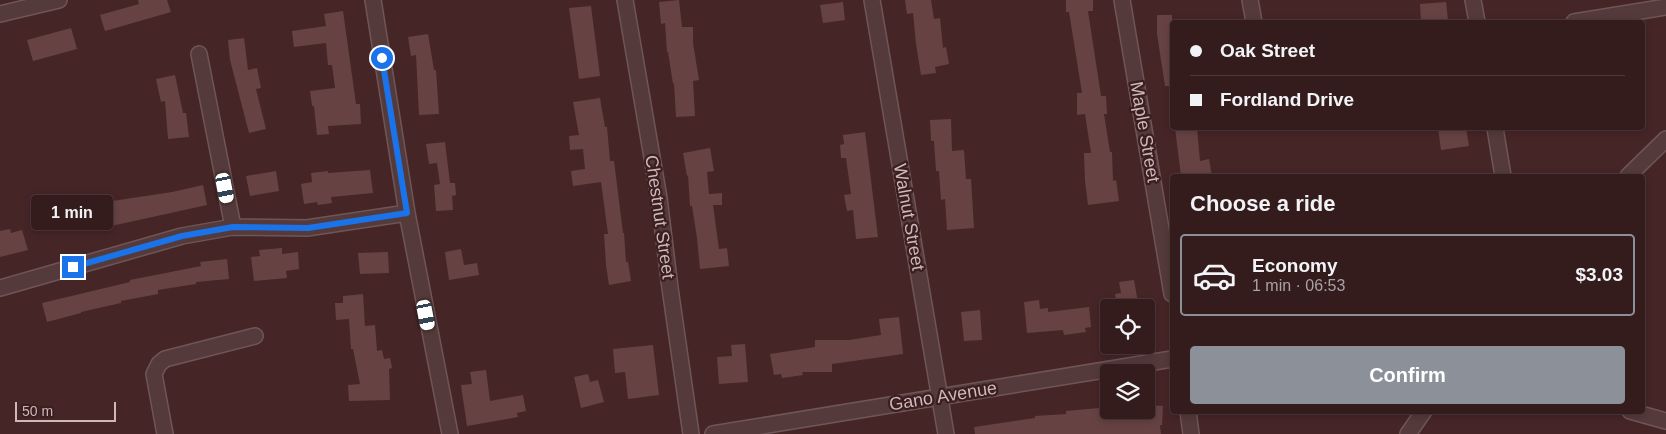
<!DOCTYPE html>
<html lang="en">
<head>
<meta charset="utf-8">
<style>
  body { margin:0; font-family:Helvetica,sans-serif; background:#3c2526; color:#f1f3f6; height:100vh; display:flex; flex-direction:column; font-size:19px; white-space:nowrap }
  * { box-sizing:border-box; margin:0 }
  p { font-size:16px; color:#a9a1a4 }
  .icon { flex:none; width:28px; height:28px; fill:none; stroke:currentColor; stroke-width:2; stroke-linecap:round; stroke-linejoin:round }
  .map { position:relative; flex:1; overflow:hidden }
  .drawer { position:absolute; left:1170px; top:174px; width:475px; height:240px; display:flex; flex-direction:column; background:#341c1d; border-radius:5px; box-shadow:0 2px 8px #0003,0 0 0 1px #4e3a3b }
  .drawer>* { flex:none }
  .banner { position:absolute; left:1170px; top:20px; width:475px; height:110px; border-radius:5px; box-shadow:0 2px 8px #0003,0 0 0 1px #4e3a3b; display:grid; align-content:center; height:110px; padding:0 20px; background:#341c1d }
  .buttons { position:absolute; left:1100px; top:299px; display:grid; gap:10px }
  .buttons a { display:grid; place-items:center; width:55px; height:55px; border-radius:5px; background:#341c1d; box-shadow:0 2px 8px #0003,0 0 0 1px #4e3a3b; font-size:25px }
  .scale { position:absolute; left:15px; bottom:12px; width:101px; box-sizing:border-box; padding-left:5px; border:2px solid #ceb8b8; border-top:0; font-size:14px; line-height:18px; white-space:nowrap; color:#ceb8b8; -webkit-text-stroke:4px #3a1e20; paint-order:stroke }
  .end { position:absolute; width:22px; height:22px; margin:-11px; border:6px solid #1a73e8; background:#fff; box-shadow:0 0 0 2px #fff }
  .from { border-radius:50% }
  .bubble { position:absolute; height:35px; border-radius:5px; background:#341c1d; box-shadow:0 2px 8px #0003,0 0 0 1px #4e3a3b; font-size:16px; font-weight:700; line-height:35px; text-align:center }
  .car { position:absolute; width:15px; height:30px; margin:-15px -8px; border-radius:6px; box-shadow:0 0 4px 1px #0007; background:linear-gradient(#fff 24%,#345 0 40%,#fff 0 76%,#345 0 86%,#fff 0) }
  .banner b { display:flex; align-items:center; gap:18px; height:48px; font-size:19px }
  .banner b+b { border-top:1px solid #4e3a3b }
  .banner i { width:12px; height:12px; background:#f1f3f6 }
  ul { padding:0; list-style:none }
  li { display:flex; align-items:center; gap:15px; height:82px; margin:0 10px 8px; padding:0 10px; border:2px solid #4e3a3b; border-radius:5px }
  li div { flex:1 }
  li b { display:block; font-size:19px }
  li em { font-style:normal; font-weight:700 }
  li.selected { border-color:#8c9099 }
  li>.icon { width:45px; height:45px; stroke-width:1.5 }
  h2 { padding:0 20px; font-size:22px; line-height:60px }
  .action { display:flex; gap:10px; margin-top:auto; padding:10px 20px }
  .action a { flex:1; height:58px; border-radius:5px; background:#8c9099; color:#fff; font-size:20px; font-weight:700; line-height:58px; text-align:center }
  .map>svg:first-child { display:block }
  .building { fill:#664243 }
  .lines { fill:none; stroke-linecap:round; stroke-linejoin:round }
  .street-casing { stroke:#6f5656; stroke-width:18 }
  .street { stroke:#553a3b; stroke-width:15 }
  .route { stroke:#1a73e8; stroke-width:6 }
  .labels { text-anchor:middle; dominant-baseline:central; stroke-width:4.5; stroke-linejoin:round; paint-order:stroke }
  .street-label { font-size:18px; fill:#ceb8b8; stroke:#3a1e20 }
</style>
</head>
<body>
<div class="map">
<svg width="1666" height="434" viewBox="0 0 1666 434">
  <rect width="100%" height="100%" fill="#462527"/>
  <path class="building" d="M138,0H167L171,12L105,31L100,15L139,4Z
    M679,0L682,27H693V43L699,80L693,81L695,116L676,117L674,83L673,84L668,52H667L665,23L661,24L659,2Z
    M905,0H931L934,19L940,18L943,48L946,47L949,64L935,67L936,73L921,75L916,44L913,13L907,14Z
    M1066,0H1093V11H1088L1101,96H1106L1107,114H1104L1110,152H1112L1113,181L1116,180L1119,201L1088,205L1085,181L1084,153H1091L1085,114L1077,115V93H1082L1069,12H1066Z
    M843,2L845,20L823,23L820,5Z
    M1446,2L1448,20L1421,22L1420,4Z
    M591,6L600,76L579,79L569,8Z
    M343,11L356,104H360L361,124L328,126L329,134L317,135L314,106H312L310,91L335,88L332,65H328L326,43L294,47L292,31L326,26L324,14Z
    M1157,15H1172V86H1165L1157,34Z
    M71,28L77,49L33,61L27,40Z
    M428,34L434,70H436L439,114L419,115L416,55L411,56L408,37Z
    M244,38L248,70L257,68L261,88L256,89L266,129L249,133L230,60L228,40Z
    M175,75L183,113H186L189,137L168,139L165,101L161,102L156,79Z
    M600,98L605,127H607L610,161H614L623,233H624L626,262H628L631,281L609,285L606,265L604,234H608L601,182L573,186L571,171L585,169L583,149L570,150L569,136L579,135L573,102Z
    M951,119L952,151L964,150L966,179H971L974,228L947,230L945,199L941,200L939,171H936L934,141H931L930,120Z
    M1175,128H1197L1200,161L1209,159L1212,176H1181Z
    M1438,128H1466L1469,146L1441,150Z
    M865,132L878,237L856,239L853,210L847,211L844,195L851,194L846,158H841L840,145L844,144L843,135Z
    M445,142L450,183H455L456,195L452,196L453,210L436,211L434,185L440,184L437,163L429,164L426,144Z
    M710,148L714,171L707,172L709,194L722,193V205H713L719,249L727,248L729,266L700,269L697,238L692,206H690L688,175L687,176L683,153Z
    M370,170L373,193L331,197L332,203L318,205L317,202L304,204L301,184L312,182L311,173L328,171V173Z
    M276,171L279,191L250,196L246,176Z
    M203,185L207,205L93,230L91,225L78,229L74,211L106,202L172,192Z
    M10,229L11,233L22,230L28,250L0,257V231Z
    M282,248V254L298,252L299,269L286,271L287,278L254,281L251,257L260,256L259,250Z
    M461,249L464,265L477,263L479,275L449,280L445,252Z
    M388,252L389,273L360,274L358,253Z
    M227,259L229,279L196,282V284L158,290V294L121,301V303L81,312V313L47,322L42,303L130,282V280L201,266L200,262Z
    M1134,280L1139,308H1117L1115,294L1121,293L1119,282Z
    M363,294L365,326L375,325L377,351L382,350L384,359L390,358L392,368L389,369L390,400L349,401L348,385L360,384L353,349H351L349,319L336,320L335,303H343V296Z
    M1039,300L1040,309L1048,308V312L1089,307L1091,327L1085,328L1086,332L1064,335L1063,330L1027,333L1024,302Z
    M980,310L982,340L964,341L961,312Z
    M899,317L903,354L832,364V372H802L803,375L782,378L781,374L774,375L770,354L815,347V340H849L881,335L879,319Z
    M745,344L748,382L719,384L717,357L732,356L731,345Z
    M653,345L659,395L628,399L625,372L615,373L613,349Z
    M486,370L490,401L523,395L526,411L517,413L518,417L467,426L461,385L472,384L470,372Z
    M588,374L590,382L598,380L604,402L581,408L574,377Z
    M1146,405L1163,406L1162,425H1160L1161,434H975L974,427L1035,418V416L1066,414V411L1099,408L1109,409V410H1146Z"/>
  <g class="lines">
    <defs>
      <path id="street" d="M373,0L407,213L450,434
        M625,0L659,198L670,288L691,434
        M872,0L946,434
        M1122,0L1172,294
        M1250,0L1254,22
        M1473,0L1477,22
        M0,14L59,0
        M1574,22L1666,7
        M199,54L233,227
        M1495,128L1503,176
        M1628,176L1666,139
        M0,288L182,236L233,227L307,228L407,213
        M1188,411L1191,434
        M1630,411L1666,421
        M165,434L154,374L159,364L165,359L255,336
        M713,434L1172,359
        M1408,434L1424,411"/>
    </defs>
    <use href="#street" class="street-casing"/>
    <use href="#street" class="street"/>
  </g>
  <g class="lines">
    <path class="route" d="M73,267L182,236L233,227L308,228L407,213L382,58"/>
  </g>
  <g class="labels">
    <g class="street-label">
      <text transform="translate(1145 132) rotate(80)">Maple Street</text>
      <text transform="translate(660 217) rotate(82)">Chestnut Street</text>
      <text transform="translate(909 217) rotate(80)">Walnut Street</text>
      <text transform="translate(943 396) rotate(-9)">Gano Avenue</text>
    </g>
  </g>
</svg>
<div class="buttons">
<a><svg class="icon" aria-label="locate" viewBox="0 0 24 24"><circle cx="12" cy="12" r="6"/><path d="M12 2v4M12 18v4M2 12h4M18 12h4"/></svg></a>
<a><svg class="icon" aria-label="layers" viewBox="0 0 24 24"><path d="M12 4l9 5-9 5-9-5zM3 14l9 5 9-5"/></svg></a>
</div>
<div class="scale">50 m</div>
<i class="end from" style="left:382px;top:58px"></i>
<i class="end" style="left:73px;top:267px"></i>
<div class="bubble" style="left:31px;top:195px;width:82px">1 min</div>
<i class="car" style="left:225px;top:188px;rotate:169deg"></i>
<i class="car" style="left:426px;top:315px;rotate:169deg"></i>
<div class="banner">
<b><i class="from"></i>Oak Street</b>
<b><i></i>Fordland Drive</b>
</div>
<section class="drawer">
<h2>Choose a ride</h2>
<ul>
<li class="selected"><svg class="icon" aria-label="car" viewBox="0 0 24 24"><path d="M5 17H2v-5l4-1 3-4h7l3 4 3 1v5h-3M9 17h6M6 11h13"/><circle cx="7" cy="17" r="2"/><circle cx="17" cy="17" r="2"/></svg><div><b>Economy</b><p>1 min · 06:53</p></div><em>$3.03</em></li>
</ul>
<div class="action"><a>Confirm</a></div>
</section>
</div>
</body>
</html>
